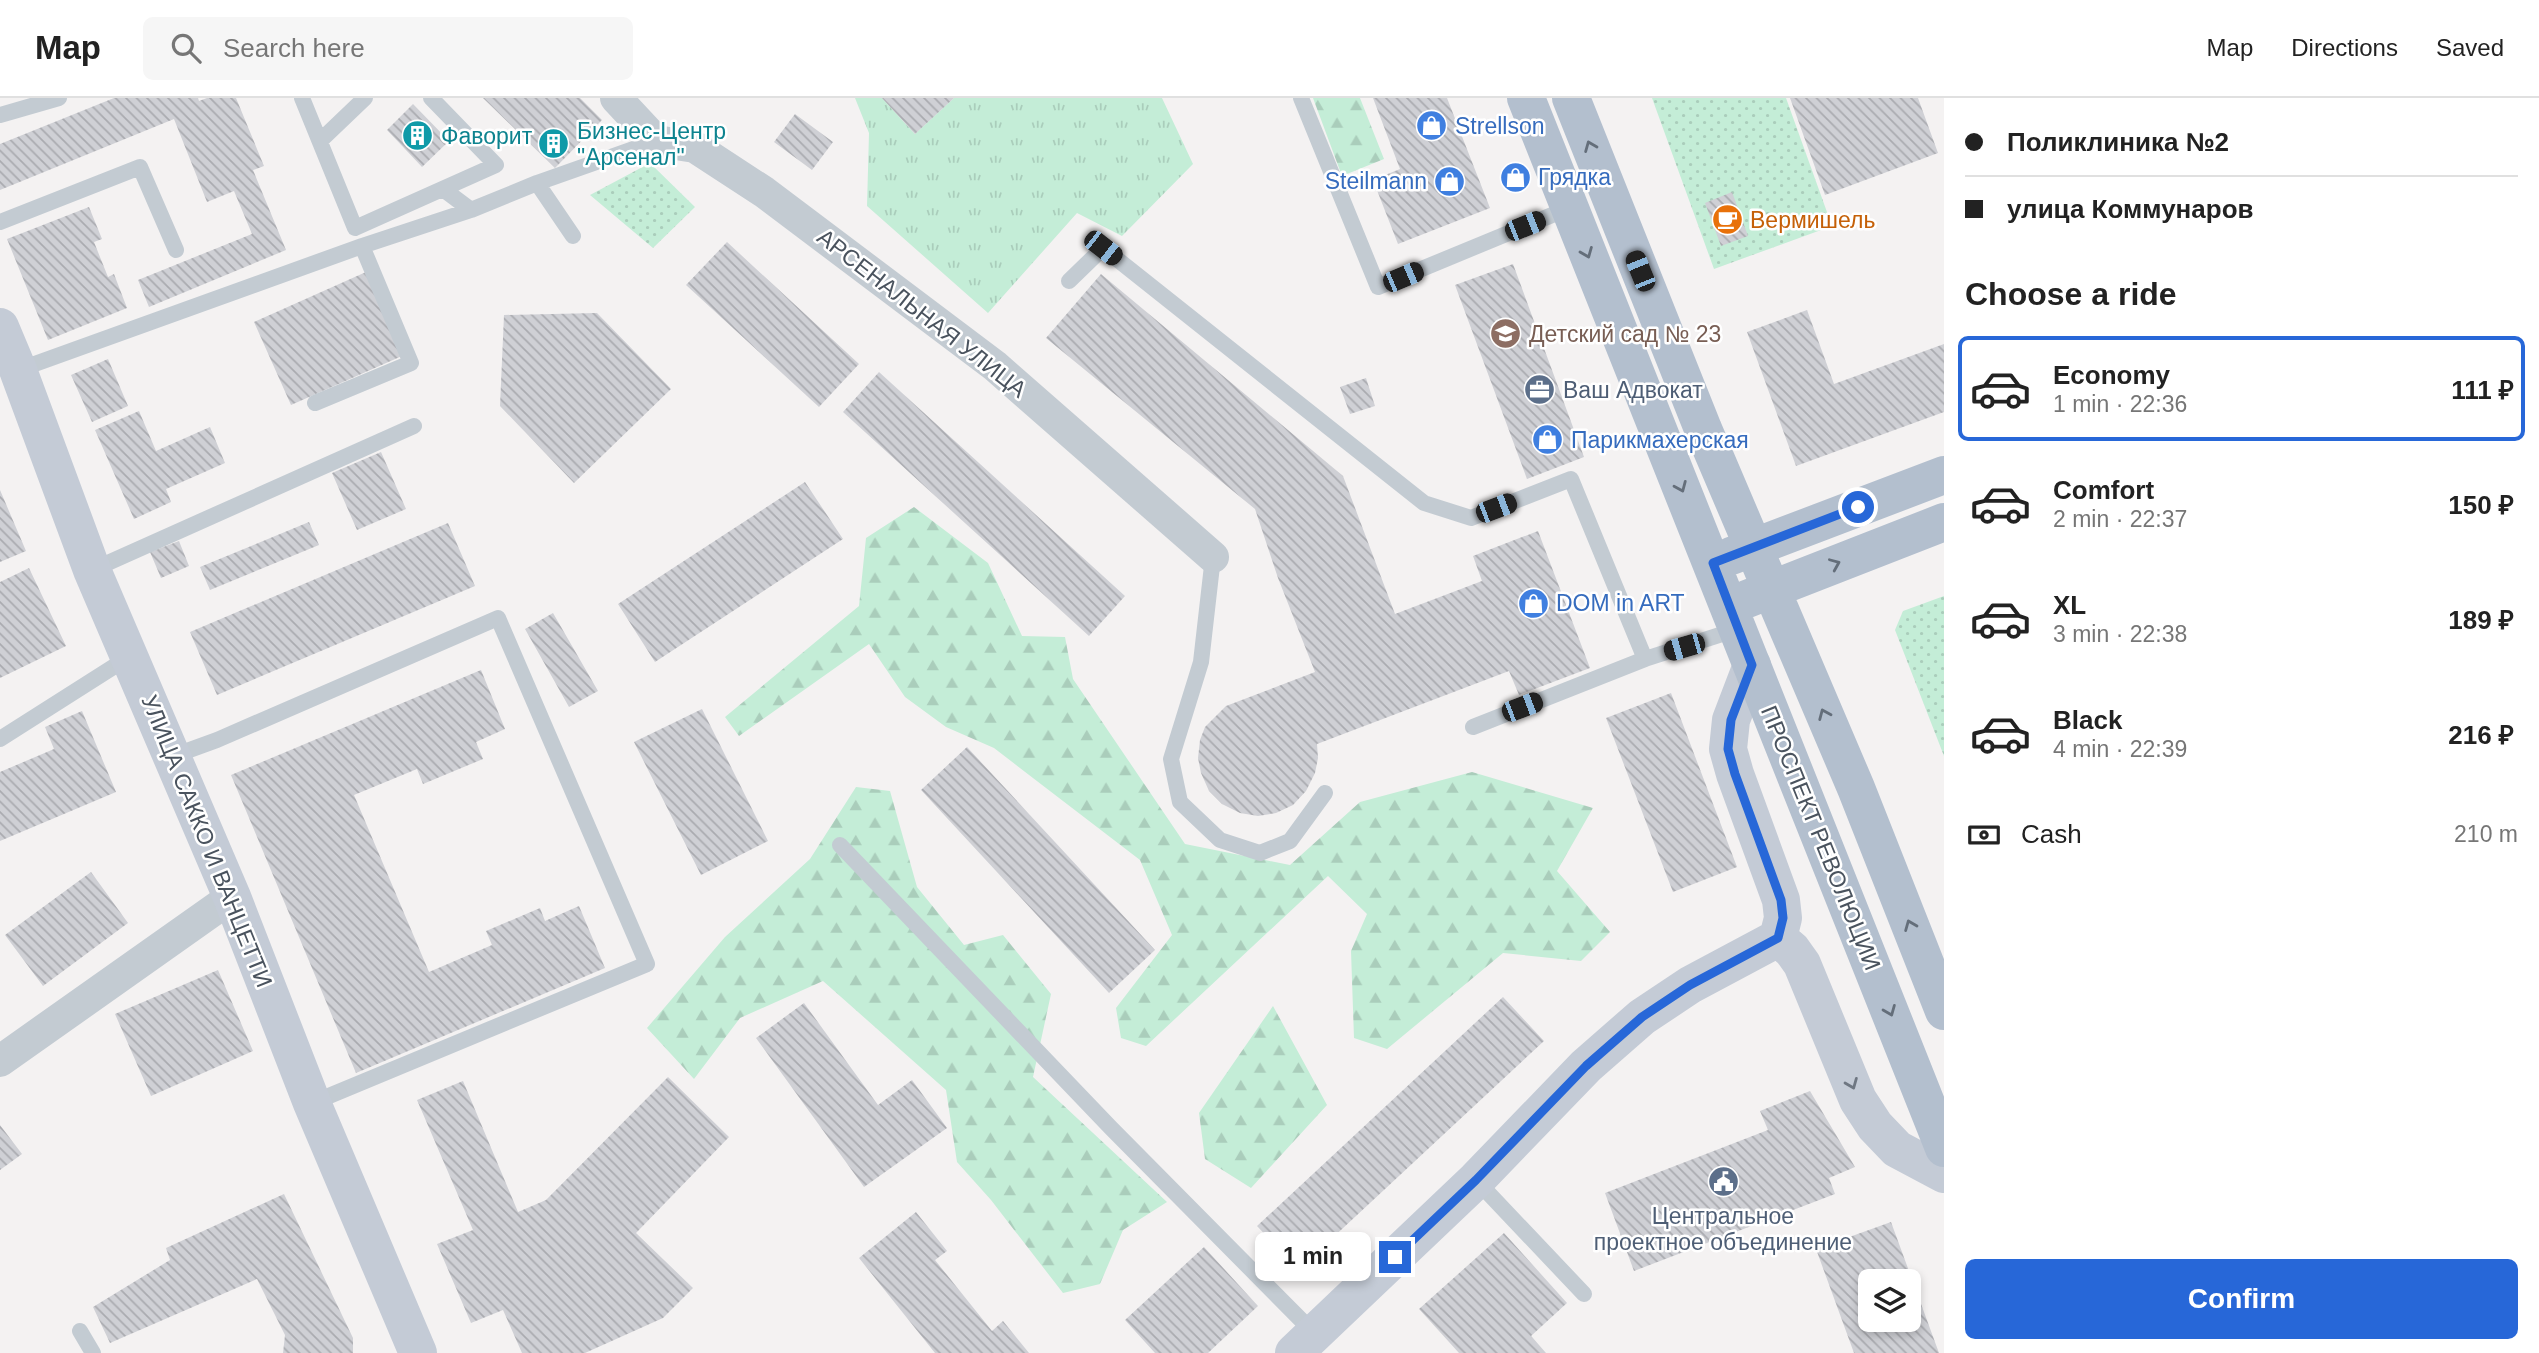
<!DOCTYPE html>
<html lang="en">
<head>
<meta charset="utf-8">
<style>
  body { margin:0; font-family:Arial,sans-serif; background:#f6f6f6; color:#222; height:100vh; display:flex; flex-direction:column; font-size:26px; white-space:nowrap }
  * { box-sizing:border-box; margin:0 }
  p { font-size:23px; color:#767676 }
  .icon { flex:none; width:38px; height:38px; fill:none; stroke:currentColor; stroke-width:2; stroke-linecap:round; stroke-linejoin:round }
  .map { position:relative; flex:1; overflow:hidden }
  .sheet { display:flex; flex-direction:column; background:#fff; width:595px }
  .sheet>* { flex:none }
  .top-card { display:grid; align-content:center; height:154px; padding:0 21px; background:#fff }
  .buttons { position:absolute; left:1858px; top:1171px; display:grid; gap:14px }
  .buttons a { display:grid; place-items:center; width:63px; height:63px; border-radius:10px; background:#fff; box-shadow:0 4px 10px #0003; font-size:35px }
  .end { position:absolute; width:32px; height:32px; margin:-16px; border:9px solid #2767d8; background:#fff; box-shadow:0 0 0 4px #fff }
  .from { border-radius:50% }
  .bubble { position:absolute; height:49px; border-radius:10px; background:#fff; box-shadow:0 4px 10px #0003; font-size:23px; font-weight:800; line-height:49px; text-align:center }
  .car { position:absolute; width:21px; height:42px; margin:-21px -10px; border-radius:9px; box-shadow:0 0 5px 2px #0007; background:linear-gradient(#222 24%,#8ab4d8 0 40%,#222 0 76%,#8ab4d8 0 86%,#222 0) }
  .top-card b { display:flex; align-items:center; gap:24px; height:66px; font-size:26px }
  .top-card b+b { border-top:2px solid #e0e0e0 }
  .top-card i { width:18px; height:18px; background:#222 }
  ul { padding:0; list-style:none }
  li { display:flex; align-items:center; gap:21px; height:105px; margin:0 14px 10px; padding:0 7px; border:4px solid transparent; border-radius:10px }
  li div { flex:1 }
  li b { display:block; font-size:26px }
  li em { font-style:normal; font-weight:800 }
  li.on { border-color:#2767d8 }
  li>.icon { width:63px; height:63px; stroke-width:1.5 }
  h2 { padding:0 21px; font-size:32px; line-height:84px }
  .pay { display:flex; align-items:center; gap:18px; height:77px; padding:0 21px; font-size:26px }
  .pay p { margin-inline-start:auto }
  .cta { display:flex; gap:14px; margin-top:auto; padding:14px 21px }
  .cta a { flex:1; height:80px; border-radius:10px; background:#2767d8; color:#fff; font-size:28px; font-weight:800; line-height:80px; text-align:center }
  header { display:flex; align-items:center; gap:42px; box-sizing:border-box; height:98px; padding:0 35px; background:#fff; border-bottom:2px solid #e0e0e0 }
  header strong { font-size:33px }
  nav { display:flex; gap:38px; margin-inline-start:auto; font-size:24px }
  .search { width:490px; height:63px; background:#f6f6f6; display:flex; align-items:center; gap:18px; box-sizing:border-box; padding:0 24px; border-radius:10px; color:#767676; font-size:26px }
  main { display:flex; flex:1; min-height:0 }
  .map>svg:first-child { display:block }
  .grass { fill:url(#grass-tufts) }
  .forest { fill:url(#forest-firs) }
  .park { fill:url(#park-dots) }
  .building { fill:url(#building-back-hatch); fill-rule:evenodd }
  .lines { fill:none; stroke-linecap:round; stroke-linejoin:round }
  .lane { stroke:#c3cbd2; stroke-width:16 }
  .street { stroke:#c3cbd2; stroke-width:32 }
  .secondary { stroke:#c4cbd6; stroke-width:38 }
  .primary { stroke:#b3bfce; stroke-width:38 }
  .oneway { stroke:#646e7a }
  .oneway2 { stroke:#6f7782 }
  .route { stroke:#2767d8; stroke-width:9 }
  .labels { text-anchor:middle; dominant-baseline:central; stroke-width:5; stroke-linejoin:round; paint-order:stroke }
  .shop-label { font-size:23px; fill:#366cbe; stroke:#fff; text-anchor:start }
  .culture-label { font-size:23px; fill:#0d838f; stroke:#fff; text-anchor:start }
  .food-label { font-size:23px; fill:#c56008; stroke:#fff; text-anchor:start }
  .street-label { font-size:23px; fill:#4a535e; stroke:#fff }
  .education-label { font-size:23px; fill:#785e54; stroke:#fff; text-anchor:start }
  .service-label { font-size:23px; fill:#4e5e75; stroke:#fff; text-anchor:start }
</style>
</head>
<body>
<header>
<strong>Map</strong>
<div class="search"><svg class="icon" aria-label="search" viewBox="0 0 24 24"><circle cx="10" cy="10" r="6"/><path d="M15 15l6 6"/></svg>Search here</div>
<nav><a>Map</a><a>Directions</a><a>Saved</a></nav>
</header>
<main>
<div class="map">
<svg width="1944" height="1255" viewBox="0 0 1944 1255">
  <defs>
    <pattern id="grass-tufts" width="24" height="20" patternUnits="userSpaceOnUse" patternTransform="scale(1.75)"><rect width="24" height="20" fill="#c4edd7"/><path d="M3 7l-1-3M5 7V3M7 7l1-3M15 17l-1-3M17 17v-4M19 17l1-3" fill="none" stroke="#aacdbb"/></pattern>
    <pattern id="forest-firs" width="22" height="20" patternUnits="userSpaceOnUse" patternTransform="scale(1.75)"><rect width="22" height="20" fill="#c4edd7"/><path d="M5 1l3.5 6h-7zM16 11l3.5 6h-7z" fill="#aacdbb"/></pattern>
    <pattern id="park-dots" width="8" height="8" patternUnits="userSpaceOnUse" patternTransform="scale(1.75)"><rect width="8" height="8" fill="#c4edd7"/><path d="M2 2h.1M6 6h.1" fill="none" stroke="#aacdbb" stroke-width="1.8" stroke-linecap="round"/></pattern>
    <pattern id="building-back-hatch" width="6" height="6" patternUnits="userSpaceOnUse" patternTransform="scale(1.75)"><rect width="6" height="6" fill="#cfd0d5"/><path d="M-1 5l2 2M0 0l6 6M5-1l2 2" fill="none" stroke="#aaabb0"/></pattern>
  </defs>
  <rect width="100%" height="100%" fill="#f4f2f2"/>
  <path class="grass" d="M855,0H882L915,36L954,0H1162L1193,66L1122,138L1077,115L988,215L867,108L869,35Z"/>
  <path class="forest" d="M1313,0H1360L1384,61L1342,78Z
    M914,409L988,465L1022,538L1065,539L1073,581L1185,746L1290,767L1360,704L1472,674L1593,710L1557,773L1610,834L1581,863L1503,855L1387,951L1354,940L1351,853L1367,816L1328,778L1146,948L1121,940L1116,910L1172,837L1140,762L994,650L946,629L905,599L869,546L739,638L725,619L859,508L866,440Z
    M856,689L890,693L917,789L964,847L1003,837L1051,896L1033,979L1167,1104L1123,1132L1100,1186L1063,1195L991,1102L957,1064L946,992L823,883L740,920L694,981L647,930L725,839L810,761Z
    M1273,908L1327,1007L1251,1090L1205,1061L1199,1015Z"/>
  <path class="park" d="M1652,0H1786L1832,128L1714,171Z
    M650,65L695,109L653,150L590,97Z
    M1944,498V658L1895,532L1903,513Z"/>
  <path class="building" d="M114,0H198L199,3L207,0H236L264,68L253,72L286,152L149,209L138,182L252,136L234,93L207,104L174,21L0,92V46Z
    M483,0H580L602,22L555,70Z
    M882,0H954L915,36Z
    M1373,0H1447L1490,110L1398,146L1373,82L1400,71Z
    M1790,0H1918L1938,55L1825,97Z
    M413,6L449,43L422,69L387,32Z
    M795,16L833,44L812,72L774,44Z
    M1732,94L1748,138L1721,148L1705,105Z
    M89,109L102,141L94,144L108,179L114,176L127,210L48,242L7,141Z
    M727,144L859,266L819,309L686,187Z
    M1513,166L1584,359L1527,381L1455,187Z
    M366,174L402,258L291,307L254,224Z
    M1101,176L1343,378L1395,516L1482,483L1473,458L1538,433L1590,570L1519,597L1509,573L1317,646L1318,660L1315,675L1306,693L1293,707L1276,715L1258,718L1240,715L1222,706L1209,693L1201,675L1198,660L1200,642L1205,629L1226,608L1315,574L1278,480L1255,411L1046,240Z
    M1807,212L1834,286L1944,246V314L1796,368L1747,234Z
    M597,215L671,291L574,385L500,308L504,217Z
    M108,261L128,308L92,324L71,277Z
    M879,274L1125,498L1089,538L843,314Z
    M1366,280L1375,308L1350,316L1340,289Z
    M139,313L156,353L210,329L225,365L166,391L171,404L134,421L95,332Z
    M381,354L406,411L357,432L332,375Z
    M805,384L843,441L655,564L618,506Z
    M0,392L26,453L0,464Z
    M309,424L319,447L210,492L200,469Z
    M448,425L475,488L217,597L190,534Z
    M179,443L189,468L161,480L150,454Z
    M29,470L66,548L0,580V484Z
    M553,515L598,593L569,609L525,531Z
    M481,572L505,631L476,644L483,661L423,686L417,671L354,697L429,874L492,847L486,833L540,810L545,823L579,808L605,870L356,975L231,677Z
    M1671,595L1737,769L1673,794L1606,620Z
    M702,611L768,743L701,777L634,644Z
    M82,613L116,694L0,743V674L54,651L45,629Z
    M967,649L1155,852L1109,895L921,692Z
    M91,774L128,825L43,888L5,837Z
    M218,872L253,953L151,998L115,916Z
    M1503,899L1544,943L1298,1172L1257,1128Z
    M804,905L878,1007L912,982L947,1030L864,1089L756,940Z
    M668,979L729,1039L636,1135L693,1190L663,1220L585,1255H522L503,1212L471,1225L437,1146L473,1132L417,1002L463,983L518,1114L546,1102Z
    M1810,993L1855,1069L1829,1080L1835,1096L1634,1173L1605,1095L1768,1032L1760,1013Z
    M0,1027L22,1056L0,1072Z
    M284,1096L353,1240V1255H283L285,1237L257,1181L110,1245L93,1209L170,1162L166,1150Z
    M916,1114L947,1153L935,1162L992,1233L1003,1223L1029,1255H935L859,1160Z
    M1891,1124L1939,1255H1854L1816,1151ZM1871,1183H1909V1222H1871Z
    M1504,1135L1567,1205L1531,1238L1546,1255H1459L1419,1211Z
    M1204,1149L1258,1208L1208,1255H1155L1125,1222Z"/>
  <g class="lines">
    <path class="lane" d="M302,0L355,130L496,67L431,0
      M1301,0L1378,189L1569,110
      M0,17L59,0
      M320,43L365,0
      M537,85L573,138
      M443,91L471,112
      M0,124L140,69L176,152
      M1069,183L1103,150L1424,405L1471,420L1571,381L1645,561
      M18,272L362,148L471,112L537,85L656,43
      M315,305L411,265L362,148
      M1213,459L1201,564L1171,661L1180,704L1220,742L1260,755L1290,743L1325,695
      M92,472L414,328
      M1473,629L1645,561L1738,531
      M0,641L129,559
      M173,658L217,642L498,520L647,866L312,1005
      M840,747L1111,1030L1315,1236
      M1476,1082L1584,1196
      M80,1233L93,1255"/>
    <path class="street" d="M616,0L656,43L695,49L764,94L995,268L1213,459
      M0,963L232,799"/>
    <path class="secondary" d="M0,229L18,272L92,472L232,799L312,1005L418,1255
      M1752,567L1731,622L1728,651L1735,676L1781,802L1783,820L1778,840
      M1778,840L1792,852L1802,866L1858,1002L1875,1028L1897,1051L1944,1076
      M1294,1255L1476,1082L1586,968L1642,919L1690,887L1778,840"/>
    <path class="primary" d="M1526,0L1944,1050
      M1571,0L1703,331L1856,690L1944,913
      M1731,458L1944,377
      M1747,501L1944,424"/>
  </g>
  <defs><path id="oneway-chevron" d="M-2-3.5L2.5 0L-2 3.5" fill="none" stroke-width="1.6" stroke-linecap="round" stroke-linejoin="round" transform="scale(1.75)"/></defs>
  <g class="oneway">
    <use href="#oneway-chevron" transform="translate(1590 48) rotate(-112)"/>
    <use href="#oneway-chevron" transform="translate(1587 155) rotate(68)"/>
    <use href="#oneway-chevron" transform="translate(1681 389) rotate(67)"/>
    <use href="#oneway-chevron" transform="translate(1835 466) rotate(-23)"/>
    <use href="#oneway-chevron" transform="translate(1824 616) rotate(-113)"/>
    <use href="#oneway-chevron" transform="translate(1910 827) rotate(-112)"/>
    <use href="#oneway-chevron" transform="translate(1890 913) rotate(68)"/>
  </g>
  <use class="oneway2" href="#oneway-chevron" transform="translate(1852 986) rotate(68)"/>
  <g class="lines">
    <path class="route" d="M1395,1159L1476,1082L1586,968L1642,919L1690,887L1778,840L1783,820L1781,802L1735,676L1728,651L1731,622L1752,567L1713,465L1858,409"/>
  </g>
  <defs>
    <symbol id="shop-disc" viewBox="-11 -11 22 22"><circle r="9.5" fill="#3f7fe0" stroke="#fff"/><path d="M-5-2.5h2.3a2.7 3.5 0 0 1 5.4 0H5L5.5 6h-11ZM-1.5-2.5h3a1.5 2.3 0 0 0-3 0Z" fill="#fff"/></symbol>
    <symbol id="building-disc" viewBox="-11 -11 22 22"><circle r="9.5" fill="#0f9aa8" stroke="#fff"/><path d="M-4-6H4V6H1V3H-1V6H-4ZM-2.5-4.3h1.7v1.8h-1.7ZM.8-4.3h1.7v1.8H.8ZM-2.5-1h1.7V.8h-1.7ZM.8-1h1.7V.8H.8Z" fill="#fff"/></symbol>
    <symbol id="cafe-disc" viewBox="-11 -11 22 22"><circle r="9.5" fill="#e8710a" stroke="#fff"/><path d="M-5.5-4.5H6V0H3Q3 3.5 0 3.5H-2.5Q-5.5 3.5-5.5 0ZM3-3.2v2h1.7v-2ZM-6 4.5H4V6H-6Z" fill="#fff"/></symbol>
    <symbol id="school-disc" viewBox="-11 -11 22 22"><circle r="9.5" fill="#8d6e63" stroke="#fff"/><path d="M0-5L7-2L0 1L-7-2ZM-4 1L0 2.5L4 1V4Q0 6-4 4Z" fill="#fff"/></symbol>
    <symbol id="office-disc" viewBox="-11 -11 22 22"><circle r="9.5" fill="#5c6f8a" stroke="#fff"/><path d="M-6-3h4V-5.5h4V-3h4V5H-6ZM-1-4.5V-3h2v-1.5ZM-6 0V1H6V0Z" fill="#fff"/></symbol>
    <symbol id="civic-disc" viewBox="-11 -11 22 22"><circle r="9.5" fill="#5c6f8a" stroke="#fff"/><path d="M-.6-6.5H3V-4.5H.6V-3L4-1V1h2V6H-6V1h2V-1L-.6-3ZM-1.2 2.5V6h2.4V2.5Z" fill="#fff"/></symbol>
  </defs>
  <g fill-rule="evenodd">
    <use href="#shop-disc" x="1414" y="10" width="35" height="35"/>
    <use href="#building-disc" x="400" y="20" width="35" height="35"/>
    <use href="#building-disc" x="536" y="28" width="35" height="35"/>
    <use href="#shop-disc" x="1498" y="62" width="35" height="35"/>
    <use href="#shop-disc" x="1432" y="66" width="35" height="35"/>
    <use href="#cafe-disc" x="1710" y="104" width="35" height="35"/>
    <use href="#school-disc" x="1488" y="218" width="35" height="35"/>
    <use href="#office-disc" x="1522" y="274" width="35" height="35"/>
    <use href="#shop-disc" x="1530" y="324" width="35" height="35"/>
    <use href="#shop-disc" x="1516" y="488" width="35" height="35"/>
    <use href="#civic-disc" x="1706" y="1066" width="35" height="35"/>
  </g>
  <g class="labels">
    <g class="shop-label">
      <text x="1455" y="28">Strellson</text>
      <text x="1538" y="79">Грядка</text>
      <text x="1427" y="83" text-anchor="end">Steilmann</text>
      <text x="1571" y="342">Парикмахерская</text>
      <text x="1556" y="505">DOM in ART</text>
    </g>
    <g class="culture-label">
      <text x="577" y="33">Бизнес-Центр<tspan x="577" dy="26">"Арсенал"</tspan></text>
      <text x="441" y="38">Фаворит</text>
    </g>
    <g class="food-label">
      <text x="1750" y="122">Вермишель</text>
    </g>
    <g class="street-label">
      <text transform="translate(922 215) rotate(38)">АРСЕНАЛЬНАЯ УЛИЦА</text>
      <text transform="translate(1821 740) rotate(68)">ПРОСПЕКТ РЕВОЛЮЦИИ</text>
      <text transform="translate(207 743) rotate(68)">УЛИЦА САККО И ВАНЦЕТТИ</text>
    </g>
    <g class="education-label">
      <text x="1529" y="236">Детский сад № 23</text>
    </g>
    <g class="service-label">
      <text x="1563" y="292">Ваш Адвокат</text>
      <text x="1723" y="1118" text-anchor="middle">Центральное<tspan x="1723" dy="26">проектное объединение</tspan></text>
    </g>
  </g>
</svg>
<div class="buttons">
<a><svg class="icon" aria-label="layers" viewBox="0 0 24 24"><path d="M12 4l9 5-9 5-9-5zM3 14l9 5 9-5"/></svg></a>
</div>
<i class="end from" style="left:1858px;top:409px"></i>
<i class="end" style="left:1395px;top:1159px"></i>
<div class="bubble" style="left:1255px;top:1134px;width:116px">1 min</div>
<i class="car" style="left:1525px;top:128px;rotate:68deg"></i>
<i class="car" style="left:1103px;top:150px;rotate:128deg"></i>
<i class="car" style="left:1640px;top:173px;rotate:338deg"></i>
<i class="car" style="left:1403px;top:179px;rotate:67deg"></i>
<i class="car" style="left:1496px;top:410px;rotate:69deg"></i>
<i class="car" style="left:1684px;top:549px;rotate:254deg"></i>
<i class="car" style="left:1522px;top:609px;rotate:69deg"></i>
</div>
<section class="sheet">
<div class="top-card">
<b><i class="from"></i>Поликлиника №2</b>
<b><i></i>улица Коммунаров</b>
</div>
<h2>Choose a ride</h2>
<ul>
<li class="on"><svg class="icon" aria-label="car" viewBox="0 0 24 24"><path d="M5 17H2v-5l4-1 3-4h7l3 4 3 1v5h-3M9 17h6M6 11h13"/><circle cx="7" cy="17" r="2"/><circle cx="17" cy="17" r="2"/></svg><div><b>Economy</b><p>1 min · 22:36</p></div><em>111 ₽</em></li>
<li><svg class="icon" aria-label="car" viewBox="0 0 24 24"><path d="M5 17H2v-5l4-1 3-4h7l3 4 3 1v5h-3M9 17h6M6 11h13"/><circle cx="7" cy="17" r="2"/><circle cx="17" cy="17" r="2"/></svg><div><b>Comfort</b><p>2 min · 22:37</p></div><em>150 ₽</em></li>
<li><svg class="icon" aria-label="car" viewBox="0 0 24 24"><path d="M5 17H2v-5l4-1 3-4h7l3 4 3 1v5h-3M9 17h6M6 11h13"/><circle cx="7" cy="17" r="2"/><circle cx="17" cy="17" r="2"/></svg><div><b>XL</b><p>3 min · 22:38</p></div><em>189 ₽</em></li>
<li><svg class="icon" aria-label="car" viewBox="0 0 24 24"><path d="M5 17H2v-5l4-1 3-4h7l3 4 3 1v5h-3M9 17h6M6 11h13"/><circle cx="7" cy="17" r="2"/><circle cx="17" cy="17" r="2"/></svg><div><b>Black</b><p>4 min · 22:39</p></div><em>216 ₽</em></li>
</ul>
<div class="pay"><svg class="icon" aria-label="cash" viewBox="0 0 24 24"><path d="M3 7h18v10H3z"/><circle cx="12" cy="12" r="2"/></svg>Cash<p>210 m</p></div>
<div class="cta"><a>Confirm</a></div>
</section>
</main>
</body>
</html>
